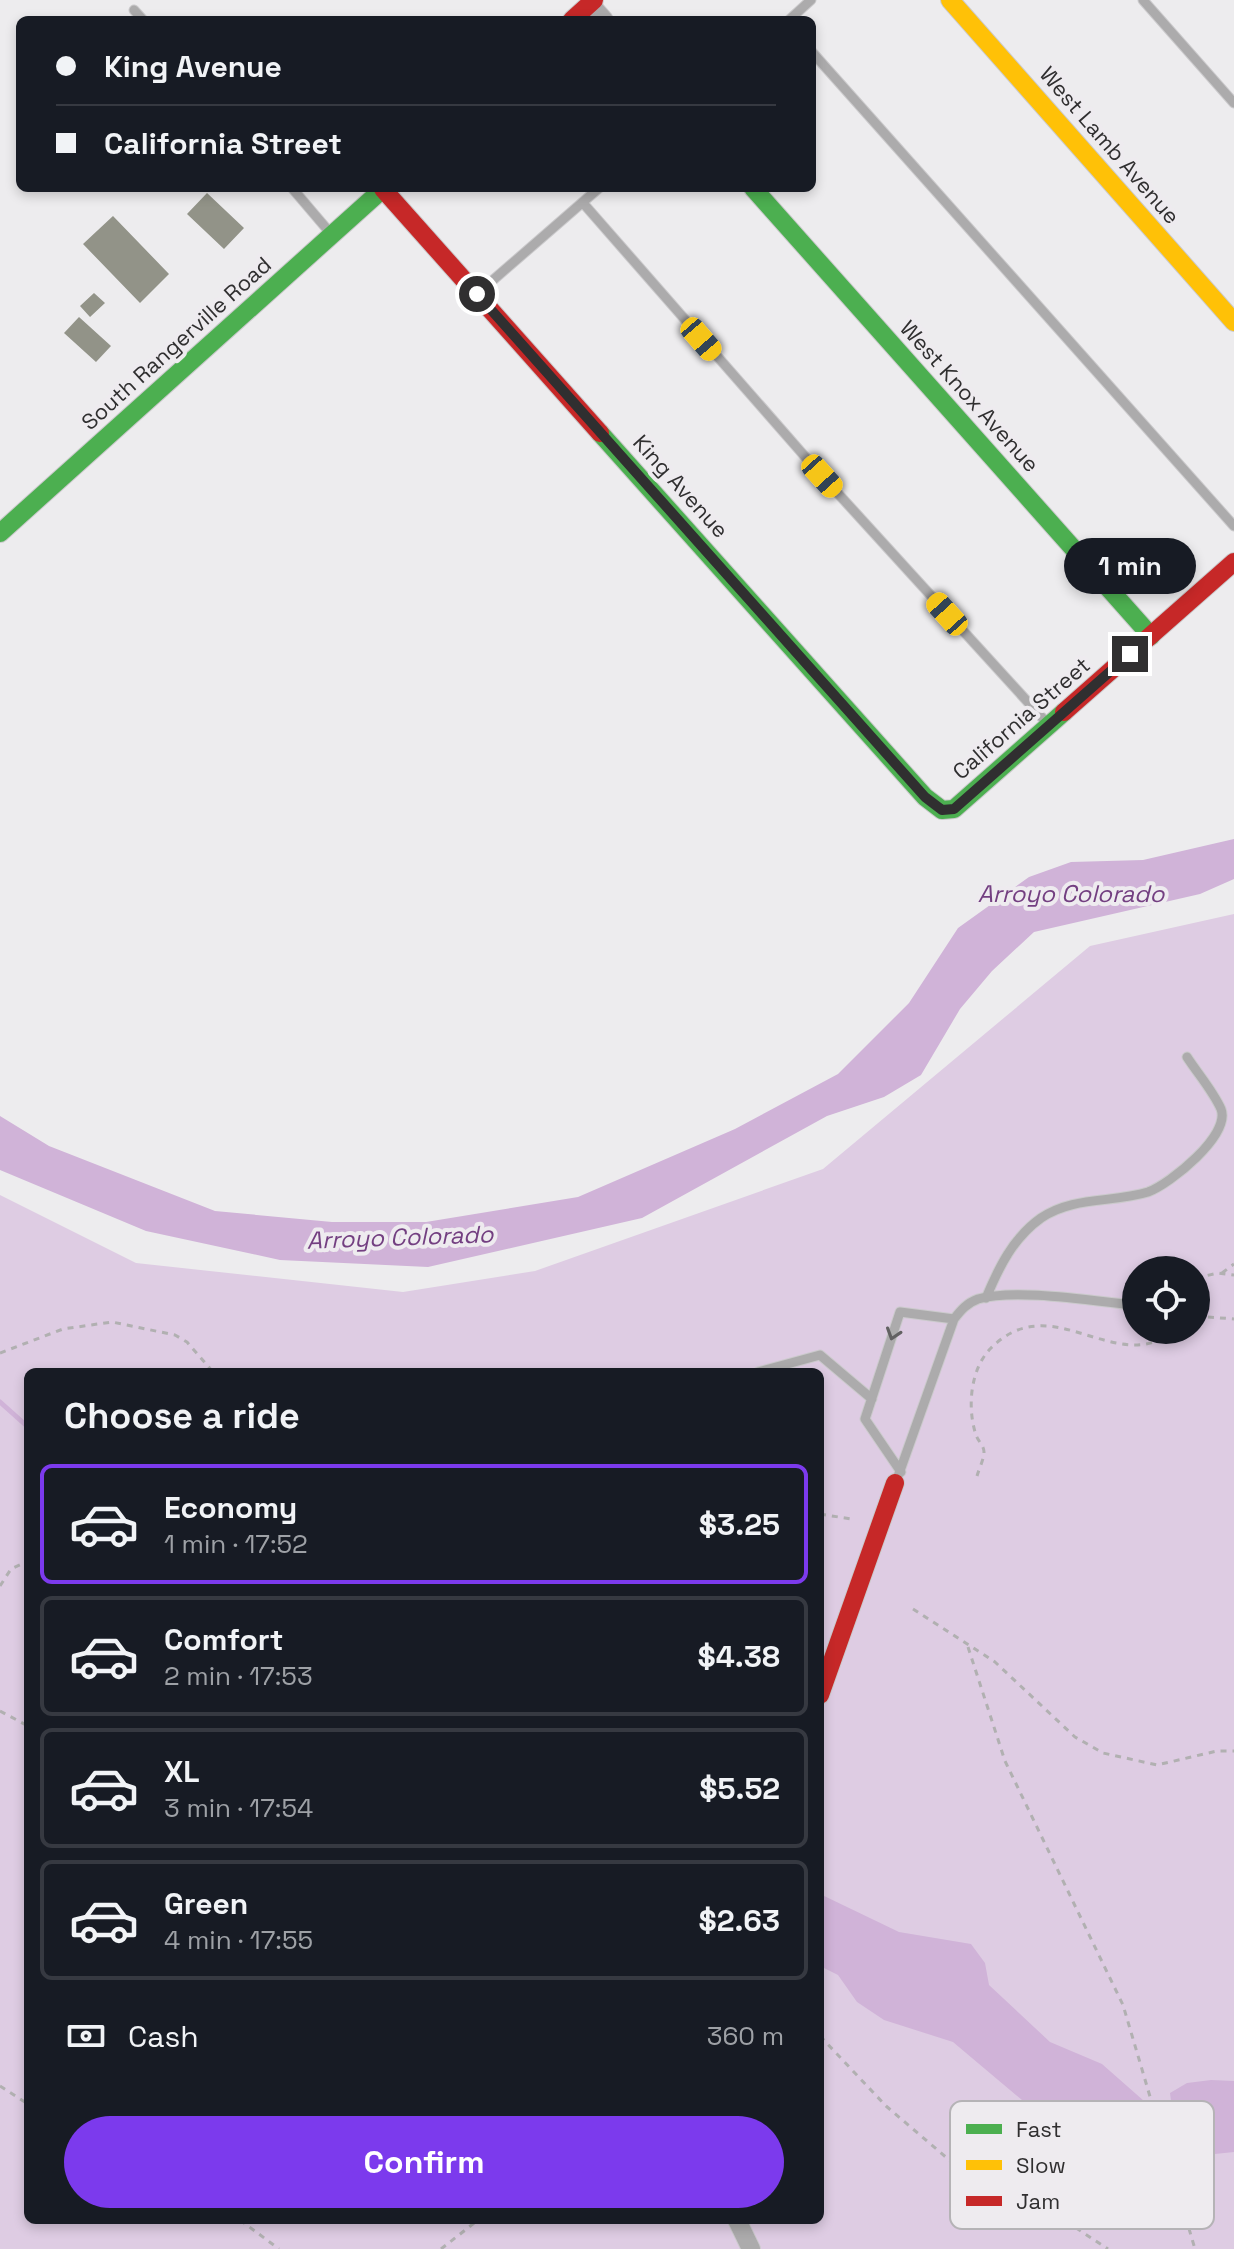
<!DOCTYPE html>
<html lang="en">
<head>
<meta charset="utf-8">
<style>
  body { margin:0; font-family:"Space Grotesk",sans-serif; background:#20242c; color:#f1f3f6; height:100vh; display:flex; flex-direction:column; font-size:30px; white-space:nowrap }
  * { box-sizing:border-box; margin:0 }
  p { font-size:26px; color:#9ea1a6 }
  .icon { flex:none; width:44px; height:44px; fill:none; stroke:currentColor; stroke-width:2; stroke-linecap:round; stroke-linejoin:round }
  .map { position:relative; flex:1; overflow:hidden }
  .details { position:absolute; left:24px; top:1368px; width:800px; height:856px; display:flex; flex-direction:column; background:#171b24; border-radius:12px; box-shadow:0 4px 12px #0003 }
  .details>* { flex:none }
  .top-card { position:absolute; left:16px; top:16px; width:800px; height:176px; border-radius:12px; box-shadow:0 4px 12px #0003; display:grid; align-content:center; height:176px; padding:0 40px; background:#171b24 }
  .fabs { position:absolute; left:1122px; top:1256px; display:grid; gap:16px }
  .fabs a { display:grid; place-items:center; width:88px; height:88px; border-radius:50%; background:#171b24; box-shadow:0 4px 12px #0003; font-size:40px }
  .end { position:absolute; width:36px; height:36px; margin:-18px; border:10px solid #302f30; background:#fff; box-shadow:0 0 0 4px #fff }
  .from { border-radius:50% }
  .bubble { position:absolute; height:56px; border-radius:28px; background:#171b24; box-shadow:0 4px 12px #0003; font-size:26px; font-weight:800; line-height:56px; text-align:center }
  .car { position:absolute; width:24px; height:48px; margin:-24px -12px; border-radius:10px; box-shadow:0 0 6px 2px #0007; background:linear-gradient(#f5c518 24%,#345 0 40%,#f5c518 0 76%,#345 0 86%,#f5c518 0) }
  .top-card b { display:flex; align-items:center; gap:28px; height:76px; font-size:30px }
  .top-card b+b { border-top:2px solid #363941 }
  .top-card i { width:20px; height:20px; background:#f1f3f6 }
  ul { padding:0; list-style:none }
  li { display:flex; align-items:center; gap:24px; height:120px; margin:0 16px 12px; padding:0 24px; border:4px solid #363941; border-radius:12px }
  li div { flex:1 }
  li b { display:block; font-size:30px }
  li em { font-style:normal; font-weight:800 }
  li.on { border-color:#7c3aed }
  li>.icon { width:72px; height:72px; stroke-width:1.5 }
  h2 { padding:0 40px; font-size:36px; line-height:96px }
  .pay { display:flex; align-items:center; gap:20px; height:88px; padding:0 40px; font-size:30px }
  .pay p { margin-inline-start:auto }
  .button { display:flex; gap:16px; margin-top:auto; padding:16px 40px }
  .button a { flex:1; height:92px; border-radius:48px; background:#7c3aed; color:#fff; font-size:32px; font-weight:800; line-height:92px; text-align:center }
  .map>svg:first-child { display:block }
  .green { fill:#decce3; fill-rule:evenodd }
  .water { fill:#d0b3d8 }
  .lines { fill:none; stroke-linecap:round; stroke-linejoin:round }
  .stream { stroke:#d0b3d8; stroke-width:5 }
  .building { fill:#929388 }
  .lane-casing { stroke:#cbcacc; stroke-width:11 }
  .street-casing { stroke:#cbcacc; stroke-width:20 }
  .fast-casing { stroke:#cbcacc; stroke-width:20 }
  .slow-casing { stroke:#cbcacc; stroke-width:20 }
  .jam-casing { stroke:#cbcacc; stroke-width:20 }
  .path { stroke:#b1b0b1; stroke-width:3; stroke-dasharray:6 6; stroke-linecap:butt }
  .lane { stroke:#acabac; stroke-width:9 }
  .street { stroke:#acabac; stroke-width:18 }
  .fast { stroke:#4caf50; stroke-width:18 }
  .slow { stroke:#ffc107; stroke-width:18 }
  .jam { stroke:#c62828; stroke-width:18 }
  .oneway { stroke:#626162 }
  .route { stroke:#302f30; stroke-width:10 }
  .labels { text-anchor:middle; dominant-baseline:central; stroke-width:8; stroke-linejoin:round; paint-order:stroke }
  .street-label { font-size:22px; fill:#302f30; stroke:#eeebef }
  .water-label { font-size:24px; font-style:italic; fill:#733f81; stroke:#eeebef }
  .key { fill:#eeebef; stroke:#b5b3b6; stroke-width:2 }
  .key-label { font-size:22px; fill:#302f30 }
</style>
</head>
<body>
<div class="map">
<svg width="1234" height="2249" viewBox="0 0 1234 2249">
  <rect width="100%" height="100%" fill="#edecee"/>
  <path class="green" d="M1234,914V2249H0V1195L136,1263L403,1292L535,1271L823,1169L1090,946ZM1136,1270H1196V1330H1136ZM28,1372H820V2220H28Z"/>
  <path class="water" d="M1234,839V879L1200,894L1034,932L992,971L960,1009L921,1075L884,1097L827,1116L642,1218L428,1267L280,1260L146,1231L0,1170V1116L49,1146L215,1211L332,1222H426L578,1197L735,1129L838,1074L909,1003L958,928L1029,877L1071,862L1143,860Z
    M820,1894L899,1932L971,1944L985,1963L989,1985L1050,2042L1102,2064L1144,2101L1152,2119V2157C1133,2175 1123,2178 1098,2172L1085,2153L953,2042L884,2020L857,2002L838,1975L820,1966Z
    M1211,2080L1234,2081V2152L1186,2157L1176,2141L1170,2093L1187,2083Z"/>
  <g class="lines">
    <path class="stream" d="M0,1402L28,1427"/>
  </g>
  <path class="building" d="M207,193L244,228L224,249L187,214Z
    M113,216L169,274L140,303L83,244Z
    M94,293L105,303L90,317L80,306Z
    M79,317L111,346L96,362L64,333Z"/>
  <g class="lines">
    <defs>
      <path id="lane" d="M1143,0L1234,103
        M134,10L143,20
        M789,20L811,0
        M812,52L1234,526
        M292,188L332,235
        M583,203L822,476L1047,723
        M477,294L599,188
        M986,1298C999,1267 1013,1238 1041,1218C1073,1196 1113,1203 1148,1192C1170,1184 1231,1135 1221,1109C1213,1091 1198,1074 1187,1057
        M758,1372L820,1355L872,1399
        M901,1472L865,1419L900,1312L954,1319
        M896,1482L954,1319C961,1310 967,1303 978,1299C1015,1288 1093,1301 1133,1305"/>
      <path id="street" d="M590,4L604,20
        M737,2220L751,2249"/>
      <path id="fast" d="M753,188L1151,636
        M600,433L925,797L942,810L954,809L1064,712
        M0,533L384,188"/>
      <path id="slow" d="M950,0L1234,322"/>
      <path id="jam" d="M572,20L594,0
        M383,189L600,433
        M1064,712L1234,562
        M820,1695L895,1483"/>
    </defs>
    <use href="#lane" class="lane-casing"/>
    <use href="#street" class="street-casing"/>
    <use href="#fast" class="fast-casing"/>
    <use href="#slow" class="slow-casing"/>
    <use href="#jam" class="jam-casing"/>
    <path class="path" d="M1222,1273L1234,1264
      M1196,1278L1218,1273L1234,1275
      M1196,1316L1234,1319
      M0,1353L63,1329L112,1322L175,1335L187,1342L213,1372
      M977,1476C979,1469 984,1459 984,1452C984,1446 978,1441 976,1435C967,1408 970,1369 991,1348C1053,1286 1115,1379 1176,1330
      M820,1514L851,1519
      M0,1586L11,1569L28,1561
      M913,1609L995,1662L1075,1737L1103,1753L1157,1765L1217,1751H1234
      M968,1647L1005,1761L1123,2005L1195,2249
      M0,1711L28,1726
      M820,2036L886,2106L968,2176L995,2192L1064,2220L1108,2249
      M0,2086L28,2104
      M240,2220L279,2249
      M441,2249L478,2220"/>
    <use href="#lane" class="lane"/>
    <use href="#street" class="street"/>
    <use href="#fast" class="fast"/>
    <use href="#slow" class="slow"/>
    <use href="#jam" class="jam"/>
  </g>
  <defs><path id="oneway-chevron" d="M-2-3.5L2.5 0L-2 3.5" fill="none" stroke-width="1.6" stroke-linecap="round" stroke-linejoin="round" transform="scale(2)"/></defs>
  <use class="oneway" href="#oneway-chevron" transform="translate(893 1334) rotate(108)"/>
  <g class="lines">
    <path class="route" d="M477,294L925,797L942,810L954,809L1130,654"/>
  </g>
  <g class="labels">
    <g class="street-label">
      <text transform="translate(1110 145) rotate(49)">West Lamb Avenue</text>
      <text transform="translate(176 343) rotate(-42)">South Rangerville Road</text>
      <text transform="translate(970 396) rotate(48)">West Knox Avenue</text>
      <text transform="translate(681 486) rotate(48)">King Avenue</text>
      <text transform="translate(1021 718) rotate(-41)">California Street</text>
    </g>
    <g class="water-label">
      <text x="1071" y="893">Arroyo Colorado</text>
      <text transform="translate(400 1237) rotate(-2)">Arroyo Colorado</text>
    </g>
  </g>
  <rect x="950" y="2101" width="264" height="128" rx="12" class="key"/>
  <rect x="966" y="2124" width="36" height="10" fill="#4caf50"/>
  <rect x="966" y="2160" width="36" height="10" fill="#ffc107"/>
  <rect x="966" y="2196" width="36" height="10" fill="#c62828"/>
  <g class="key-label">
    <text x="1016" y="2137">Fast</text>
    <text x="1016" y="2173">Slow</text>
    <text x="1016" y="2209">Jam</text>
  </g>
</svg>
<div class="fabs">
<a><svg class="icon" aria-label="locate" viewBox="0 0 24 24"><circle cx="12" cy="12" r="6"/><path d="M12 2v4M12 18v4M2 12h4M18 12h4"/></svg></a>
</div>
<i class="end from" style="left:477px;top:294px"></i>
<i class="end" style="left:1130px;top:654px"></i>
<div class="bubble" style="left:1064px;top:538px;width:132px">1 min</div>
<i class="car" style="left:701px;top:339px;rotate:139deg"></i>
<i class="car" style="left:822px;top:476px;rotate:138deg"></i>
<i class="car" style="left:947px;top:614px;rotate:318deg"></i>
<div class="top-card">
<b><i class="from"></i>King Avenue</b>
<b><i></i>California Street</b>
</div>
<section class="details">
<h2>Choose a ride</h2>
<ul>
<li class="on"><svg class="icon" aria-label="car" viewBox="0 0 24 24"><path d="M5 17H2v-5l4-1 3-4h7l3 4 3 1v5h-3M9 17h6M6 11h13"/><circle cx="7" cy="17" r="2"/><circle cx="17" cy="17" r="2"/></svg><div><b>Economy</b><p>1 min · 17:52</p></div><em>$3.25</em></li>
<li><svg class="icon" aria-label="car" viewBox="0 0 24 24"><path d="M5 17H2v-5l4-1 3-4h7l3 4 3 1v5h-3M9 17h6M6 11h13"/><circle cx="7" cy="17" r="2"/><circle cx="17" cy="17" r="2"/></svg><div><b>Comfort</b><p>2 min · 17:53</p></div><em>$4.38</em></li>
<li><svg class="icon" aria-label="car" viewBox="0 0 24 24"><path d="M5 17H2v-5l4-1 3-4h7l3 4 3 1v5h-3M9 17h6M6 11h13"/><circle cx="7" cy="17" r="2"/><circle cx="17" cy="17" r="2"/></svg><div><b>XL</b><p>3 min · 17:54</p></div><em>$5.52</em></li>
<li><svg class="icon" aria-label="car" viewBox="0 0 24 24"><path d="M5 17H2v-5l4-1 3-4h7l3 4 3 1v5h-3M9 17h6M6 11h13"/><circle cx="7" cy="17" r="2"/><circle cx="17" cy="17" r="2"/></svg><div><b>Green</b><p>4 min · 17:55</p></div><em>$2.63</em></li>
</ul>
<div class="pay"><svg class="icon" aria-label="cash" viewBox="0 0 24 24"><path d="M3 7h18v10H3z"/><circle cx="12" cy="12" r="2"/></svg>Cash<p>360 m</p></div>
<div class="button"><a>Confirm</a></div>
</section>
</div>
</body>
</html>
